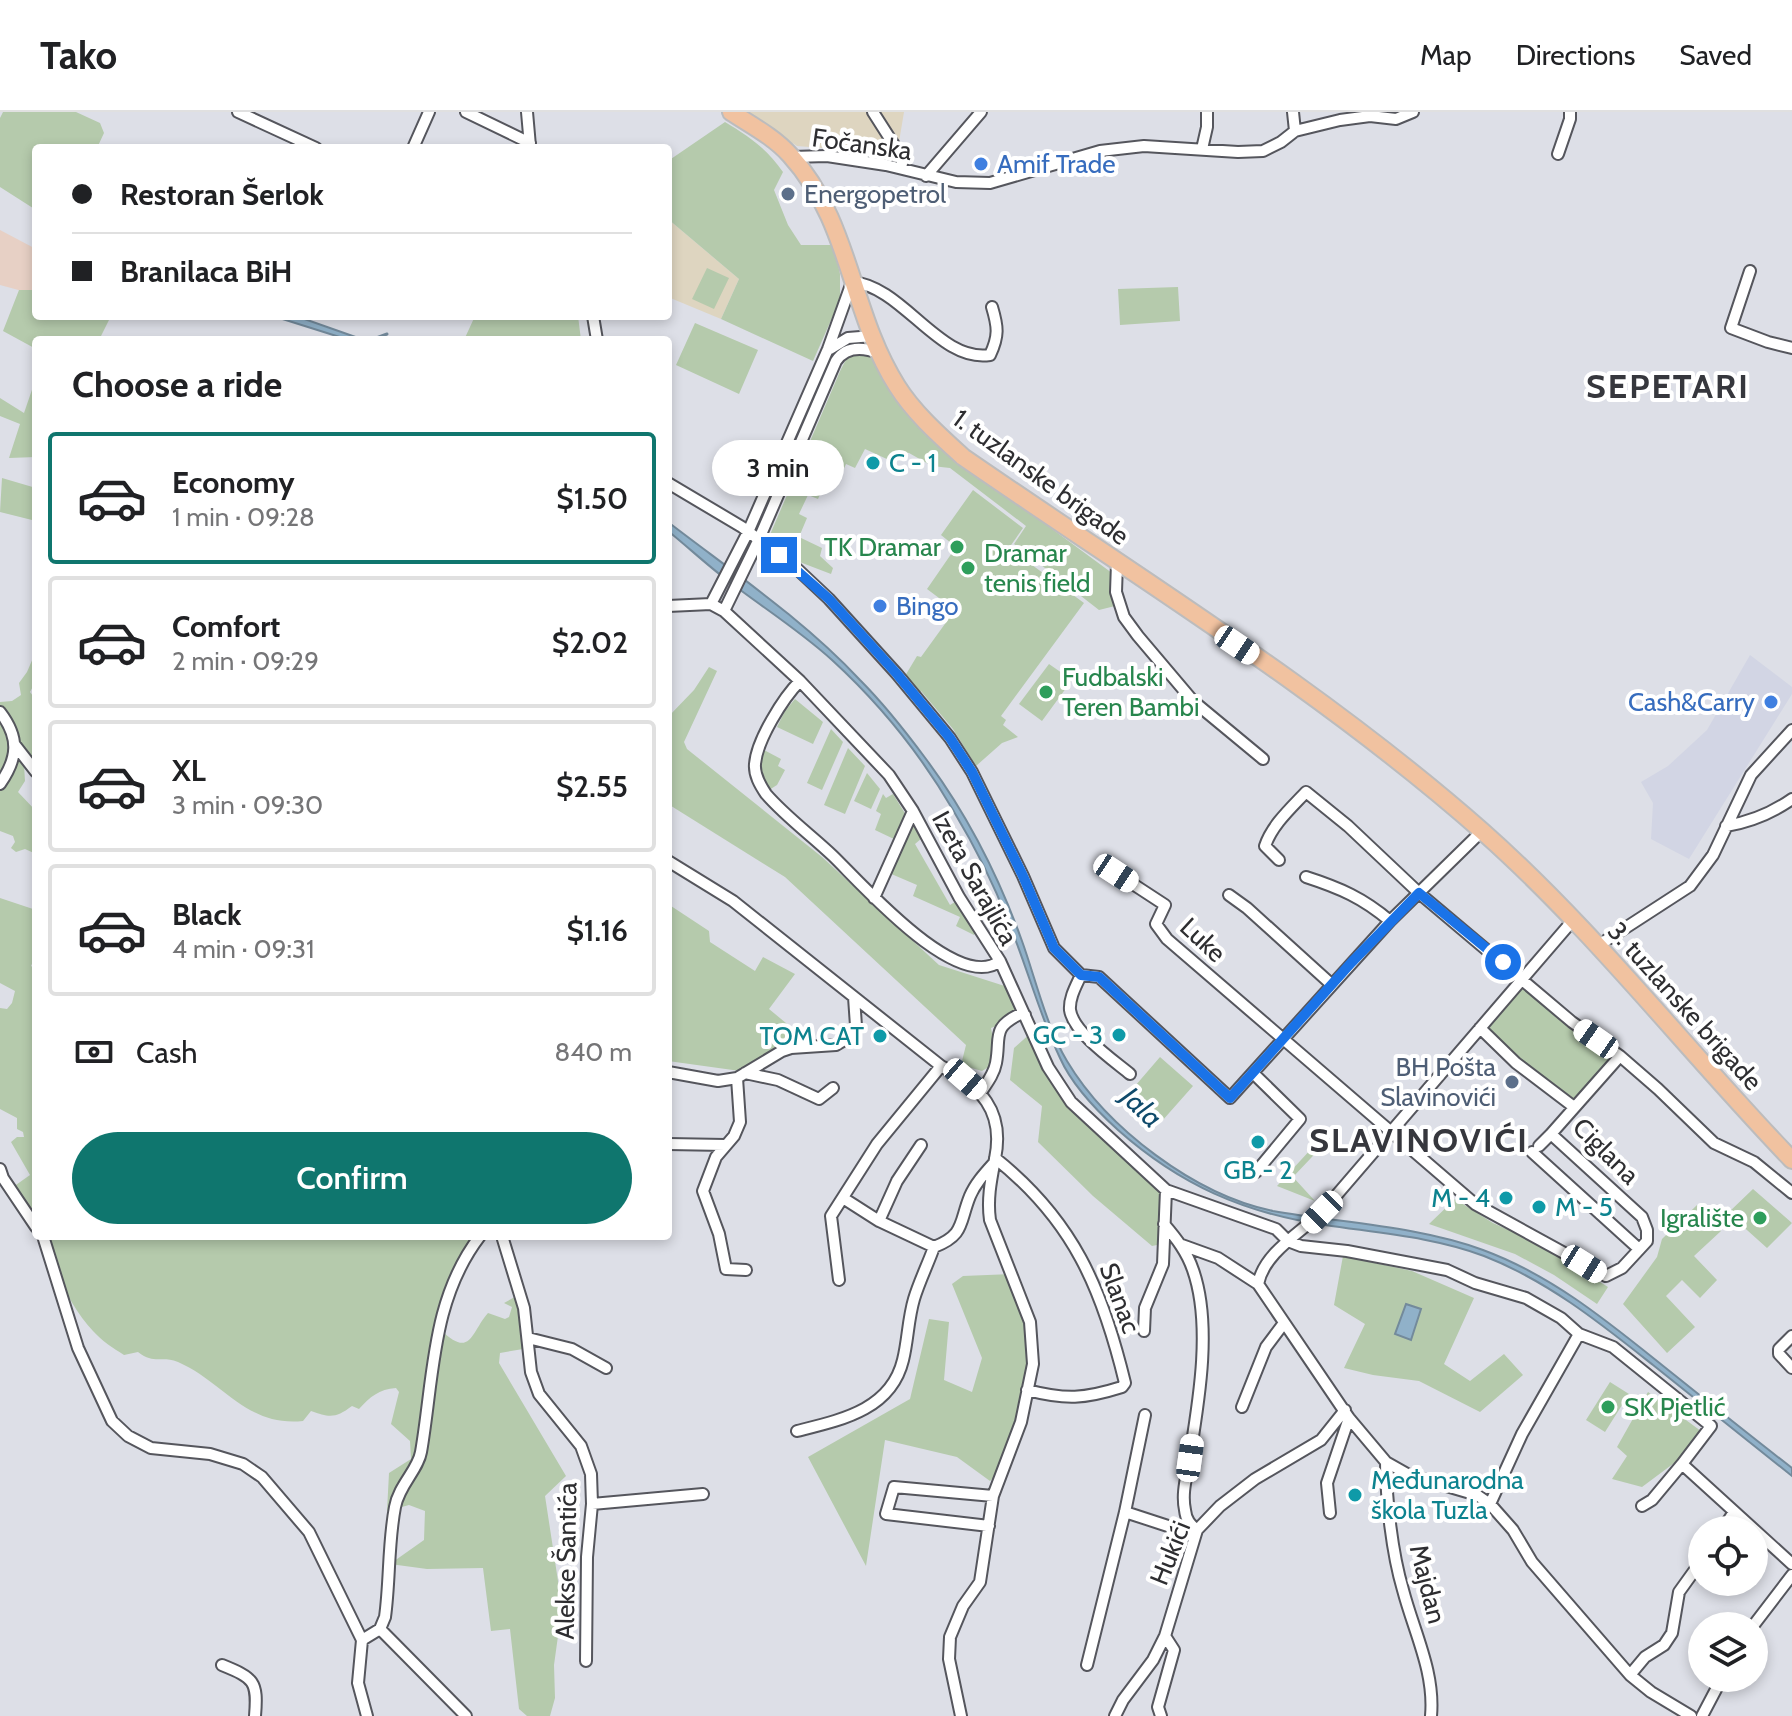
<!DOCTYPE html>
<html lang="en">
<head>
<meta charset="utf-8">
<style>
  body { margin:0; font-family:Cabin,sans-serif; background:#f2f2f2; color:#202124; height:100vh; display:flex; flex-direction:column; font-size:30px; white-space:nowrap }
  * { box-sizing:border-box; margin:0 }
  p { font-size:26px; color:#757577 }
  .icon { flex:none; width:44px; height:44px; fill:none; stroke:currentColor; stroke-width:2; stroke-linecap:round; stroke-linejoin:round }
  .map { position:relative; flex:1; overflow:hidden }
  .drawer { position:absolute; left:32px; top:224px; width:640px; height:904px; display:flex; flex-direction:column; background:#fff; border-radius:8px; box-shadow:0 4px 12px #0003 }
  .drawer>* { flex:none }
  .top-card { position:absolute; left:32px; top:32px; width:640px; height:176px; border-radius:8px; box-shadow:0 4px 12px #0003; display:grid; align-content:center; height:176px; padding:0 40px; background:#fff }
  .tools { position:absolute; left:1688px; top:1404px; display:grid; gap:16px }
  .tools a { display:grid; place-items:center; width:80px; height:80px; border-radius:50%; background:#fff; box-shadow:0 4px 12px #0003; font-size:40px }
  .end { position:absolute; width:36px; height:36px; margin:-18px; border:10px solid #1a73e8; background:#fff; box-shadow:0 0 0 4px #fff }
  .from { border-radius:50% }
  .bubble { position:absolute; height:56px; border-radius:28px; background:#fff; box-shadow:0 4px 12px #0003; font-size:26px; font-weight:600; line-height:56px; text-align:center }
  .car { position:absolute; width:24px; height:48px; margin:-24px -12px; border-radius:10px; box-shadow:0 0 6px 2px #0007; background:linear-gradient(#fff 24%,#345 0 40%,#fff 0 76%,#345 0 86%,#fff 0) }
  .top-card b { display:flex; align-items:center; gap:28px; height:76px; font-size:30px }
  .top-card b+b { border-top:2px solid #e0e0e0 }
  .top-card i { width:20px; height:20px; background:#202124 }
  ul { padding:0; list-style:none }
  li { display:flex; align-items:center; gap:24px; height:132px; margin:0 16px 12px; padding:0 24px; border:4px solid #e0e0e0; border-radius:8px }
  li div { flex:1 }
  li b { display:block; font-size:30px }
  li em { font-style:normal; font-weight:600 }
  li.selected { border-color:#0f766e }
  li>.icon { width:72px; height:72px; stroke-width:1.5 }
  h2 { padding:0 40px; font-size:36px; line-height:96px }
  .pay { display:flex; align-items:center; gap:20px; height:88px; padding:0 40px; font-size:30px }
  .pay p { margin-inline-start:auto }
  .primary-button { display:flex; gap:16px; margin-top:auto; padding:16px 40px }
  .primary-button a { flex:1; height:92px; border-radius:48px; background:#0f766e; color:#fff; font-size:32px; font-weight:600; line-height:92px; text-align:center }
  header { display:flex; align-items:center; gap:48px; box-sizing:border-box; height:112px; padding:0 40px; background:#fff; border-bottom:2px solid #e0e0e0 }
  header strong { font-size:38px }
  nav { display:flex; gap:44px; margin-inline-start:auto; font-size:28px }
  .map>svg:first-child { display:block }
  .commercial { fill:#e7d0c5 }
  .built { fill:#d2d5e4 }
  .education { fill:#ded5c0 }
  .green { fill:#b5caac }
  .water { fill:#90b1c9; stroke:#738a9b; stroke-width:2 }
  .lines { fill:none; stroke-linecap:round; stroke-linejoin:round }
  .stream { stroke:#738a9b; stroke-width:3 }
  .minor-casing { stroke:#55565d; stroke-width:14 }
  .primary-casing { stroke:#bcbcbd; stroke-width:20 }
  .minor { stroke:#fff; stroke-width:10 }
  .primary { stroke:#f1c2a0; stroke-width:16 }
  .route { stroke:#1a73e8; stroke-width:10 }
  .shop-dot { fill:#3f7fe0; stroke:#fff; stroke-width:3 }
  .service-dot { fill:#5c6f8a; stroke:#fff; stroke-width:3 }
  .culture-dot { fill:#0f9aa8; stroke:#fff; stroke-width:3 }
  .leisure-dot { fill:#2e9e5b; stroke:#fff; stroke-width:3 }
  .labels { text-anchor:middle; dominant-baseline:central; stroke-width:8; stroke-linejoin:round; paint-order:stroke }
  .street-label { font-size:26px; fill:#2e2e31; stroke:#fff }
  .shop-label { font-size:26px; fill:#366cbe; stroke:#fff; text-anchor:start }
  .service-label { font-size:26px; fill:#4e5e75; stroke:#fff; text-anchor:start }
  .culture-label { font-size:26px; fill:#0d838f; stroke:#fff; text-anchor:start }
  .leisure-label { font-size:26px; fill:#27864d; stroke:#fff; text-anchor:start }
  .water-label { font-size:28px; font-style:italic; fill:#0f4a6b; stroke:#fff }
  .district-label { font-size:34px; font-weight:bold; letter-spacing:2px; fill:#36373d; stroke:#fff }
</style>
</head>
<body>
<header>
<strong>Tako</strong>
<nav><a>Map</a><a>Directions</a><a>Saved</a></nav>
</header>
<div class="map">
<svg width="1792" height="1604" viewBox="0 0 1792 1604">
  <rect width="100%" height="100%" fill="#dddfe7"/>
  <path class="commercial" d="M0,118L36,137V178L26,180L0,173Z"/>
  <path class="built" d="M1750,543L1792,575V582L1689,747L1651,727L1653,691L1641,670L1668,654L1707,618Z"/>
  <path class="education" d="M746,0H904L897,42L797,34Z
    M668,107L739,167L721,207L668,185Z"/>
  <path class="green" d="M3,0H76L100,11L104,21L97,36H36V98L0,75V6Z
    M725,10C750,25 767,37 783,60L774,78L788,113L801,133H834L840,162V188L813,249L721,207L739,167L668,107V49Z
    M707,156L729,166L714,197L692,187Z
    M1178,175L1180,209L1120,213L1118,177Z
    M19,178H36V204H111L99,228H36V237L3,219Z
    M475,204H578L581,228H464Z
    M695,211L758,238L739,282L676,253Z
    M862,241L875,248L1014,389L1112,461L1119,493L1099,498L1014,432L1026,414L950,356L932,354L909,341L895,339L889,348L865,337L855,356L846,352L837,372L827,367L818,387L808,383L799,402L807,406L799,425L822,436L820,444L833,456L831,462L797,449L769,425L841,257L847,246Z
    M36,266V345L9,346L20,312L0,304V286L24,301Z
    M2,366L36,376V409L0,400Z
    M973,378L1023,416L1009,436L1084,491L1001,604L1006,608L1003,613L1018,625L1002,631L976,654L953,617L921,579L918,583L905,564L917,544L921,545L955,498L927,477L956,435L941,423Z
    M36,539V569L30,580L36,588V656L31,648L24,653L25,669L18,680L36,699V742L25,737L16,740L11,736L15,730L13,724L0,719V612L7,611L0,600V590L12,589L21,583L19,571L27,560Z
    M1049,552L1072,568L1042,609L1019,592Z
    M709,555L717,559L684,630L687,637L822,745L939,853L1014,877L1025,903L991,916L997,950L982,959L961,953L966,933L785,765L668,692V605L694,578Z
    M795,587L823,610L813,632L777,615L785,599Z
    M831,617L843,630L822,678L807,671Z
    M848,636L865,654L845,702L824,693Z
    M764,638L781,647L778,654L785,658L777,673L769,678C758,667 759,652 764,638Z
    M867,661L880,677L871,697L854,689Z
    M883,682L886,686L893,682L906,703L896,728L875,718L881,702L876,699Z
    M912,711L915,713L922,726L915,732L950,793L958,788L976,819L974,823L956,814L960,805L913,784L917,773L889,761Z
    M0,786L33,797L36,805V850L31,853L36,864V1118L13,1075L30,1063L11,1030L17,1025H24L23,1020L17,1017V1006L0,997V896L7,897L12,891L15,879L0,871Z
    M668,792L709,819L710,830L755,859L763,845L795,862L769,897L792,916L782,933L740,959L668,949Z
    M1524,867L1620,944L1574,995L1480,916Z
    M1032,920L1074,996L1165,1085L1162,1132L1152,1134L1093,1084L1038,1030L1042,994L1010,968L1014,936Z
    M1160,945L1193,974L1162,1009L1129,981Z
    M1324,1023L1328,1028L1293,1065L1315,1089L1277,1074Z
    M1753,1077L1792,1111L1767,1136L1728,1101Z
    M1455,1087L1493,1111L1542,1133L1608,1175L1597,1192L1554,1163L1515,1142L1429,1112Z
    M1697,1093L1721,1119L1694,1144L1717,1168L1700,1186L1682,1168L1666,1184L1695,1215L1667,1241L1623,1192L1657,1145L1662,1127Z
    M39,1124H480L469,1141L440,1217C471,1248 471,1220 488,1201L505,1207L509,1205L512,1195L504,1191L520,1182L529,1244L523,1237L500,1241L499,1251L566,1364L545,1384L562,1495L554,1553L555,1586L550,1604H527L519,1597L510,1517L491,1519L483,1456L427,1457L390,1452L424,1428L425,1399L409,1393L387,1399L389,1361L411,1347L410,1329L391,1312L399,1280L396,1276C379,1277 370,1285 359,1297L352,1294C336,1306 330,1306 311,1299L303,1309C246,1315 224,1270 178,1250C161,1243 155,1253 138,1240L124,1243C113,1236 102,1229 93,1219C70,1195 53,1154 39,1124Z
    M1343,1144L1412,1159L1474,1186L1444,1252L1470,1269L1504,1242L1523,1263L1480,1300L1419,1269L1373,1263L1344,1256L1365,1212L1334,1193Z
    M1012,1162L1033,1223L1021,1310L996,1363L990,1369L957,1345L885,1328L866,1454L808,1345L910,1287L929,1207L949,1210L944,1268L972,1280L982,1246L952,1172L963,1164Z
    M1610,1270L1629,1282L1605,1320L1586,1308Z
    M1648,1280L1709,1325L1642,1375L1612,1367L1627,1344L1617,1335Z"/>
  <path class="water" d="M273,204H296L364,228H349Z
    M668,410C733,460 804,508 860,568C884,592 906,620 926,647C967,702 999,765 1022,829C1035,865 1047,916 1067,949C1107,1016 1195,1083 1273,1099C1342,1111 1417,1114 1483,1138C1556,1165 1613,1214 1672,1261C1712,1293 1752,1325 1792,1356V1364C1745,1327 1699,1290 1653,1253C1600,1211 1548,1169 1484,1144C1434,1125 1378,1121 1325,1113C1244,1101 1180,1073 1118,1018C1096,998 1072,973 1060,946C1039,902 1027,854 1008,809C993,770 974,733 953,698C921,643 879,591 832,548C799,518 762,495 727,468C707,453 688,435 668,419Z
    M1406,1192L1421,1197L1411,1228L1395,1222Z"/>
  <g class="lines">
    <path class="stream" d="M371,228L387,222"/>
    <defs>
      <path id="minor" d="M238,0L316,36
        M466,0L530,31
        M527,0L530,34
        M873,0L903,47L901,56
        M1293,0L1295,19
        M413,36L429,0
        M1202,37L1207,15V0
        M1558,42L1570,7V0
        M792,45L827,44L886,53L956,70L990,71L1100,39L1144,34L1238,40L1263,39L1281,30L1295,19L1340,8L1370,4L1396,7L1413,0
        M926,64L981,0
        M1750,159L1731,216L1768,230L1792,236
        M593,204L597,228
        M830,237L848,226L873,224
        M668,371L742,415L795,455L829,487L897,562L950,626L972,660L1023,764L1054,836L1081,863L1099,865L1230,986L1390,809L1482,719
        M1117,451L1116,480L1124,505L1138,524L1193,589L1263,647
        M711,492L748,420L828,237L852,170C903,174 939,251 990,243C999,224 998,215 992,195
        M668,494L711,492L724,499L800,569L889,663L913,699L959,785L1000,849L1048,955L1071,990L1166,1078L1276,1117L1288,1129L1301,1134L1347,1139L1447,1158L1475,1171L1526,1186L1561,1206L1579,1222L1613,1235L1711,1314L1682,1352L1792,1452
        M724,499L759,427L836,249C846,234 863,235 879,241
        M800,569C783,586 757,628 755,652C754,663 760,673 766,682C786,705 811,723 833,744C861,771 958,882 1000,849
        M0,600C20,626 18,646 0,672
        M15,633L36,660
        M1726,714C1750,710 1772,701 1792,687
        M1279,748L1265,734C1272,713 1291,696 1306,680L1348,714L1419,781L1572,910L1620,944L1658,977L1714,1031L1754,1050L1792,1081
        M668,749L733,789L941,954C980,974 1005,998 995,1047C991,1068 987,1087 990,1108L1030,1210L1033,1252L1021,1310L993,1384L980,1470L963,1494L950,1525L949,1547L961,1604
        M1116,761L1165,793L1156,812L1167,827L1475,1092L1606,1164L1622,1156L1647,1129V1118L1642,1105L1551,1022L1620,944
        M1306,765C1340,776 1363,786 1390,809
        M1229,783L1247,796L1331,872
        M874,786L913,699
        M1574,807L1322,1100C1300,1121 1264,1141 1258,1172L1349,1306L1386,1350L1409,1363L1477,1383L1490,1392L1513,1418L1532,1450L1630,1563L1651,1580L1691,1604
        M1599,833L1690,774L1713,743L1751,663L1792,618
        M1081,863C1076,874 1069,886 1070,898C1073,920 1113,948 1130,962
        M1480,916L1516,951L1574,995
        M668,960L718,969L737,966L782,939L791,936L836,933L853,923L856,914L854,885
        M745,961L778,968L819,987L833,976
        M1253,961L1300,1007L1256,1060
        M737,966L740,1010L734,1024L716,1045L703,1079L719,1122L726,1157L746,1158
        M981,980C987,971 994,962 996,951C1001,925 991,916 1020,902L1025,903
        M668,1032L725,1033
        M1539,1034L1551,1022
        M1532,1040L1639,1137
        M995,1046C1073,1108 1102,1176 1125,1271L1122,1275C1084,1287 1066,1288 1027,1278
        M0,1057L3,1066L36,1115
        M843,1086L879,1109L934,1135
        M879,1109L897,1069L921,1033
        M1164,1112C1176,1126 1187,1140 1193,1158C1212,1212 1199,1288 1190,1343C1188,1361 1181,1379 1185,1398C1186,1408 1190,1412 1197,1418
        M43,1124L78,1236L112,1309L128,1324L151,1336L210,1342L243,1352L262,1365L309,1420L362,1528L358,1571L367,1604
        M502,1124L524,1196L531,1260L539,1282L581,1334L591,1362L592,1392L587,1445L586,1549
        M1182,1133L1218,1146L1258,1172
        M839,1168L831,1104L877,1032L941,954
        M1144,1219L1145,1196L1163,1152L1166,1078
        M1792,1224L1779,1237V1242L1792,1256
        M528,1226L572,1237L606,1256
        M1242,1295L1266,1235L1284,1211
        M797,1319C841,1308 891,1298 903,1248C908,1228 908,1207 914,1187C919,1170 928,1152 934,1135C965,1123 959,1111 970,1084C975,1072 984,1062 993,1052
        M1386,1350C1386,1388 1392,1441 1403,1478C1414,1520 1435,1560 1431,1604
        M592,1392L703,1382
        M1490,1392L1522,1322L1579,1222
        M1642,1394L1652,1388L1682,1352
        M1125,1400L1174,1416L1197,1418
        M1330,1401L1327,1371L1349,1306
        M989,1414L886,1402L894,1375L993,1384
        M1722,1418L1734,1400
        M1753,1514L1792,1463
        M380,1517L466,1604
        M362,1528L380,1517L385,1505C390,1469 388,1431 395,1395C399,1373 418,1358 421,1340C434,1265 431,1188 480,1124
        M222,1553C254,1566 258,1569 255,1604
        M1087,1553L1125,1400L1145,1303
        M1630,1563L1645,1545L1664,1533L1672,1521L1679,1480L1702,1448
        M1115,1604L1123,1588L1153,1548L1165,1524L1197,1418L1220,1394L1255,1367L1321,1328L1345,1298
        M1161,1604L1158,1595L1174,1538L1165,1524
        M1702,1604L1722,1566"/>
      <path id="primary" d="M731,0C751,13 774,25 790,43C851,110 850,200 897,274C914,301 939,323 963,345C1138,466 1322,578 1482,719C1595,819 1687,939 1792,1048"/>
    </defs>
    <use href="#minor" class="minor-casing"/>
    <use href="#primary" class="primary-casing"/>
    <use href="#minor" class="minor"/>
    <use href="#primary" class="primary"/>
  </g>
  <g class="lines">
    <path class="route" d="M779,443L829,487L897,562L950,626L972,660L1023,764L1054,836L1081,863L1099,865L1230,986L1351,851L1419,781L1503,850"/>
  </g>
  <g class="shop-dot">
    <circle cx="981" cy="52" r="8"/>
    <circle cx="880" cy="494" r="8"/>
    <circle cx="1771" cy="590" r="8"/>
  </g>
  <g class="service-dot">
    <circle cx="788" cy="82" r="8"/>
    <circle cx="1512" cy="970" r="8"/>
  </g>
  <g class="culture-dot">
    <circle cx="873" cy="351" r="8"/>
    <circle cx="1119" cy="923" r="8"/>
    <circle cx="880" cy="924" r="8"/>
    <circle cx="1258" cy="1030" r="8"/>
    <circle cx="1506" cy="1086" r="8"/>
    <circle cx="1539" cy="1095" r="8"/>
    <circle cx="1355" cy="1383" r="8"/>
  </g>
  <g class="leisure-dot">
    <circle cx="957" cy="435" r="8"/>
    <circle cx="968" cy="456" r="8"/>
    <circle cx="1046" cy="580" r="8"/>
    <circle cx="1760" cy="1106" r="8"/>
    <circle cx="1608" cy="1295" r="8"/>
  </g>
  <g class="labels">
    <g class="street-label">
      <text transform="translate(862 32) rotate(8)">Fočanska</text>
      <text transform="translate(1041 365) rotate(36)">1. tuzlanske brigade</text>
      <text transform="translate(975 766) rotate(61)">Izeta Sarajlića</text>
      <text transform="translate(1203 828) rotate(43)">Luke</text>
      <text transform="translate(1685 894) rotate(48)">3. tuzlanske brigade</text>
      <text transform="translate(1606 1039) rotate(45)">Ciglana</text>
      <text transform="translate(1120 1186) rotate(70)">Slanac</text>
      <text transform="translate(1170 1441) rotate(-68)">Hukići</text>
      <text transform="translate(566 1449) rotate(-89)">Alekse Šantića</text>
      <text transform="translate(1428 1472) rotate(76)">Majdan</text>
    </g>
    <g class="shop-label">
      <text x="997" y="52">Amif Trade</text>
      <text x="896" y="494">Bingo</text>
      <text x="1755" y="590" text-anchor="end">Cash&amp;Carry</text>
    </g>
    <g class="service-label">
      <text x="804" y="82">Energopetrol</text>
      <text x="1496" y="955" text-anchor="end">BH Pošta<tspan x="1496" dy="30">Slavinovići</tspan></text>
    </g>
    <g class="culture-label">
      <text x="889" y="351">C - 1</text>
      <text x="1103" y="923" text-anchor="end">GC - 3</text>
      <text x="864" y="924" text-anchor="end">TOM CAT</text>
      <text x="1258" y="1058" text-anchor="middle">GB - 2</text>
      <text x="1490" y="1086" text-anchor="end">M - 4</text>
      <text x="1555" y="1095">M - 5</text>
      <text x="1371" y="1368">Međunarodna<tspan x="1371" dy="30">škola Tuzla</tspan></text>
    </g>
    <g class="leisure-label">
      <text x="941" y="435" text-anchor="end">TK Dramar</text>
      <text x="984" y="441">Dramar<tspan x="984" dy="30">tenis field</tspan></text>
      <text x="1062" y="565">Fudbalski<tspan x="1062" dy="30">Teren Bambi</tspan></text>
      <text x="1744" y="1106" text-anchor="end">Igralište</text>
      <text x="1624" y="1295">SK Pjetlić</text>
    </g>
    <g class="water-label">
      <text transform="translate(1142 995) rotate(44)">Jala</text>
    </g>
    <g class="district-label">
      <text x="1668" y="274">SEPETARI</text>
      <text x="1419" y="1028">SLAVINOVIĆI</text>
    </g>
  </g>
</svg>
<div class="tools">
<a><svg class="icon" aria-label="locate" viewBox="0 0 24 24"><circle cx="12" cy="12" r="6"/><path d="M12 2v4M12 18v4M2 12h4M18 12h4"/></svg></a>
<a><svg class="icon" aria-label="layers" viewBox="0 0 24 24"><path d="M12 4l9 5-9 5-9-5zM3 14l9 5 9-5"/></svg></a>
</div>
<i class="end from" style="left:1503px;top:850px"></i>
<i class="end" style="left:779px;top:443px"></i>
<div class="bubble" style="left:712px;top:328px;width:132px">3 min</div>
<i class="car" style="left:1237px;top:533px;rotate:124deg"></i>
<i class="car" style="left:1116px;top:761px;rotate:123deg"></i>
<i class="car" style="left:1596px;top:927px;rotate:305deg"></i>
<i class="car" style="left:965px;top:967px;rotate:131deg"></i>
<i class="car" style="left:1322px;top:1100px;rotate:224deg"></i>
<i class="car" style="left:1584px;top:1152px;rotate:122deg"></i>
<i class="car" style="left:1190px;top:1346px;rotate:8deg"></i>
<div class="top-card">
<b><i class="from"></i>Restoran Šerlok</b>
<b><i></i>Branilaca BiH</b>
</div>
<section class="drawer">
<h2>Choose a ride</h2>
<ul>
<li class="selected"><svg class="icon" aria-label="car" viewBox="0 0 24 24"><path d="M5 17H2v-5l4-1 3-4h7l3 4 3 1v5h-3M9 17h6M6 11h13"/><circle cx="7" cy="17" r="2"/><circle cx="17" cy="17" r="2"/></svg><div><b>Economy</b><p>1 min · 09:28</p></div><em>$1.50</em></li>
<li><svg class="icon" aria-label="car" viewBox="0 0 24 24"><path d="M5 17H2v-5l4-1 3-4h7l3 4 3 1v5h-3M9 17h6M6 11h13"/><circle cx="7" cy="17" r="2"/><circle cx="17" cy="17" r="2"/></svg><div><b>Comfort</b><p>2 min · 09:29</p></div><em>$2.02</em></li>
<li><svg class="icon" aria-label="car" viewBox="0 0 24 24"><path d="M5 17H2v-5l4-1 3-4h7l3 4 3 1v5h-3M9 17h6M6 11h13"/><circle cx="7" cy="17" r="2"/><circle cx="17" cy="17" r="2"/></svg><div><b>XL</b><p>3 min · 09:30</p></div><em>$2.55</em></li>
<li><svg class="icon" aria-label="car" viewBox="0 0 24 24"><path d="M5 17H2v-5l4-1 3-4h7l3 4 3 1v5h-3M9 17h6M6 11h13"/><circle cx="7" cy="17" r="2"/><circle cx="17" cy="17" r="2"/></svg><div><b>Black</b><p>4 min · 09:31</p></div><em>$1.16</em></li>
</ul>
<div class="pay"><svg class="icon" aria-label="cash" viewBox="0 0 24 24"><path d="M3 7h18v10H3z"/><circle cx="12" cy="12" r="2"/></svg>Cash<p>840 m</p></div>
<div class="primary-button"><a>Confirm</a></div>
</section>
</div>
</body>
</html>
